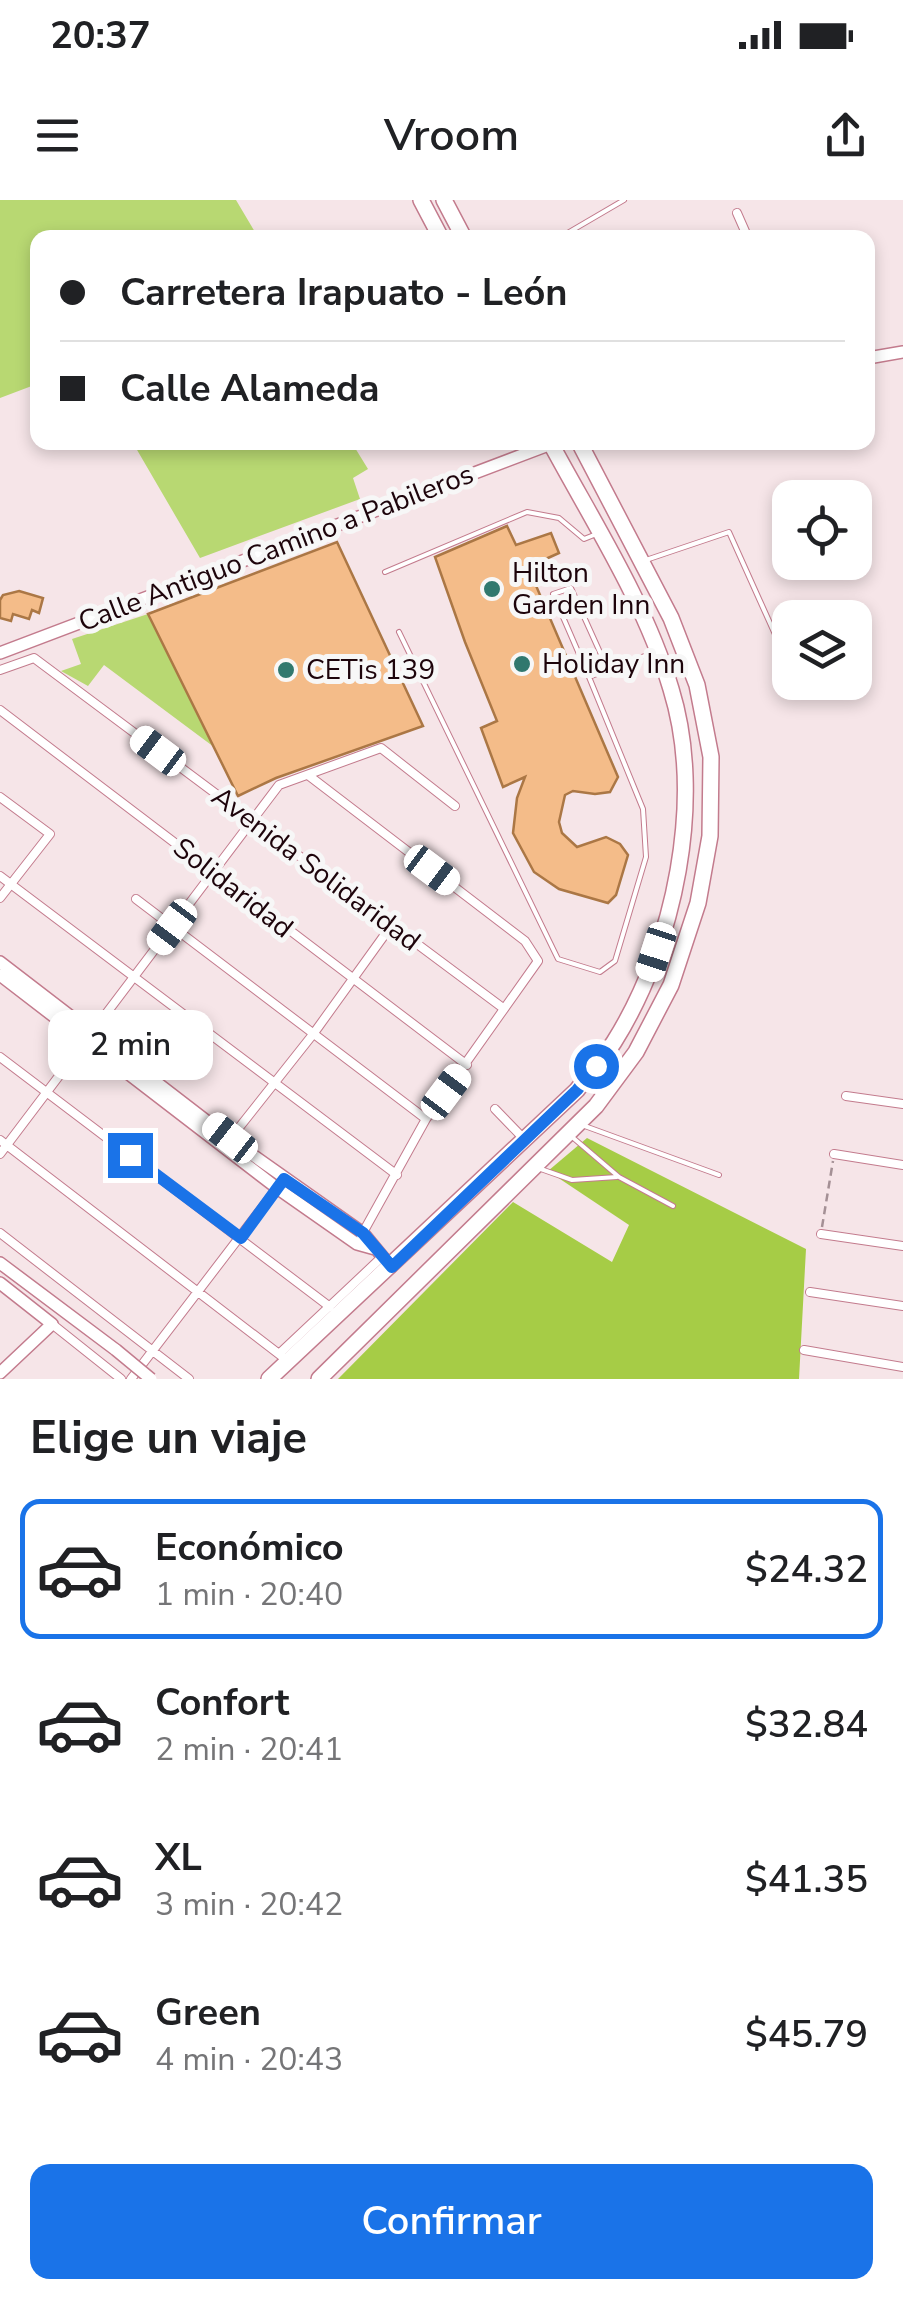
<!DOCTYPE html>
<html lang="es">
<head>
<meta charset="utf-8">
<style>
  body { margin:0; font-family:"Nunito Sans",sans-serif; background:#f6f6f6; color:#202124; height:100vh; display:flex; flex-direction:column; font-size:38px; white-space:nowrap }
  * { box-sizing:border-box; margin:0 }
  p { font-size:32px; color:#757577 }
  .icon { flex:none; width:55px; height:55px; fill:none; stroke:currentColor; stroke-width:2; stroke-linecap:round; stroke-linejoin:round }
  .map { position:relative; height:1179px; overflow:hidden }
  .side { display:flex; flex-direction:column; background:#fff; flex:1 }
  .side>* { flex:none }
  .hud { position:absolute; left:30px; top:30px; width:845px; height:220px; border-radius:20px; box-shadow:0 5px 15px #0003; display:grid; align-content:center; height:220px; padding:0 30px; background:#fff }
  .fabs { position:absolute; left:772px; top:280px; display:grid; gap:20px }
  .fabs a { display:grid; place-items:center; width:100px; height:100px; border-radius:20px; background:#fff; box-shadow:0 5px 15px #0003; font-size:50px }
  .end { position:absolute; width:45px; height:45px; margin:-22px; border:12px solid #1a73e8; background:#fff; box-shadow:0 0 0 5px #fff }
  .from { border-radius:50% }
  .bubble { position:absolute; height:70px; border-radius:20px; background:#fff; box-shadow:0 5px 15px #0003; font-size:32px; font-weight:600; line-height:70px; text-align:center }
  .car { position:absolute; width:30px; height:60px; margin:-30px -15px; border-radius:12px; box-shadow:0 0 8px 2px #0007; background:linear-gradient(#fff 24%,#345 0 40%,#fff 0 76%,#345 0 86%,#fff 0) }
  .hud b { display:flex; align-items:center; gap:35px; height:95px; font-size:38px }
  .hud b+b { border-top:2px solid #e0e0e0 }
  .hud i { width:25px; height:25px; background:#202124 }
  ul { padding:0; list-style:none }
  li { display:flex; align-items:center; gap:30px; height:140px; margin:0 20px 15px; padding:0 10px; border:5px solid transparent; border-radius:20px }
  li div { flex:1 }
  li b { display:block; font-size:38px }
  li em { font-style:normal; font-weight:600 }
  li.current { border-color:#1a73e8 }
  li>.icon { width:90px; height:90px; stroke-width:1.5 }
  h2 { padding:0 30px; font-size:45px; line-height:120px }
  .primary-button { display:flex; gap:20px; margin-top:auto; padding:20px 30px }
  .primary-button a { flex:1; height:115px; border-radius:20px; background:#1a73e8; color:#fff; font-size:40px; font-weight:600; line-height:115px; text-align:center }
  .status { display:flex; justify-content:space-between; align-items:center; height:70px; padding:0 50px; background:#fff; direction:ltr }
  .status svg { height:28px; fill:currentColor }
  header { display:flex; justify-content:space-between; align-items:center; height:130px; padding:0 30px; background:#fff; font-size:45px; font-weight:600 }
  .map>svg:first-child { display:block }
  .green { fill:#b8d872 }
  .forest { fill:#a6cc46 }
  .building { fill:#f4bc89; stroke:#ab7745; stroke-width:2.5 }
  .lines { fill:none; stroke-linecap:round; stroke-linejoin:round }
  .lane-casing { stroke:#c37b8d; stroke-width:6 }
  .street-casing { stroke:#c37b8d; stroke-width:10 }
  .secondary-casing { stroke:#c37b8d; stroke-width:14 }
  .highway-casing { stroke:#c37b8d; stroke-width:18 }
  .path { stroke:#a49095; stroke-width:2.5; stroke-dasharray:8 5; stroke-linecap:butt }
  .lane { stroke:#fff; stroke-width:4 }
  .street { stroke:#fff; stroke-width:8 }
  .secondary { stroke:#fff; stroke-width:11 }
  .highway { stroke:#fff; stroke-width:15 }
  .secondary-bridge-casing { stroke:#c37b8d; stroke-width:14; stroke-linecap:butt }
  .secondary-bridge { stroke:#fff; stroke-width:11 }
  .route { stroke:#1a73e8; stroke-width:12 }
  .poi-dot { fill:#31786e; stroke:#f7f7f7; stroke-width:4 }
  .labels { text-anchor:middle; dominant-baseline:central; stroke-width:10; stroke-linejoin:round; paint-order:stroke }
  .street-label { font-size:28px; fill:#1d040b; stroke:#f7f7f7 }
  .poi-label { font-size:28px; fill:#1d040b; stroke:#f7f7f7; text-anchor:start }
</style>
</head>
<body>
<div class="status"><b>20:37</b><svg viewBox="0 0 49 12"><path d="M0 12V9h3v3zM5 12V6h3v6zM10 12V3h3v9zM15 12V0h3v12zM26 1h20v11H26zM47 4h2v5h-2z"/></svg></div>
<header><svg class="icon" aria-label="menu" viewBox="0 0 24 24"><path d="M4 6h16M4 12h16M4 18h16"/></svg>Vroom<svg class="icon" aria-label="share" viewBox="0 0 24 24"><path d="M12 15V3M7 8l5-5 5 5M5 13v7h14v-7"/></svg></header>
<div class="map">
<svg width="903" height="1179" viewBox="0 0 903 1179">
  <rect width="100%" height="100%" fill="#f6e5e8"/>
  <path class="green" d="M0,0H236L258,37L38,38L37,184L0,198Z
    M133,243H352L368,269L353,278L360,299L200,358Z
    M148,414L214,547L104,465L88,486L61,471L81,464L72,439Z"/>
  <path class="forest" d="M587,938L806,1049L799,1179H338L513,1002L612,1062L629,1025L548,971Z"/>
  <path class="building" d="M507,326L516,345L551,333L559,353L528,367L618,577L610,592L595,594L573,591L565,595L559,622L562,633L577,647L606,637L620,644L628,655L616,695L608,703L559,689L534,672L513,633L517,598L525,577L503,587L481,528L497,521L465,442L435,357Z
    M337,342L423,526L276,578L238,596L148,414Z
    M19,391L43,398L39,413L32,410L29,419L13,414L11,421L0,418V400L3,395Z"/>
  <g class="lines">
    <defs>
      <path id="lane" d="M559,38L624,0
        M646,360L729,332L787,461
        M385,372L527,312L559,318L584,339L594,335
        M399,432L558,759L600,772L615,761L646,657L643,609L589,477L655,452
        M589,477L553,394L571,388L608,470
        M582,925L719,975
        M571,936L619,977L673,1006
        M538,968L572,980L617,977"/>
      <path id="street" d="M737,13L748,38
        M0,470L34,458L503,808
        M0,510L467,865
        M308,575L525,741L538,761L426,919L361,1036
        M0,597L50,634L0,698
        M0,676L397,975
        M136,699L426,919
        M0,857L330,1107
        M846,896L903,904
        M495,909L525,940
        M230,939L314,833L391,726
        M0,940L288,1161
        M0,954L279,585L381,548L455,606
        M834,954L903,965
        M0,1033L189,1179
        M821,1034L903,1046
        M810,1092L903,1106
        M52,1124L121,1179
        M804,1150L903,1167
        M279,1154L382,1057
        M131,1179L284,979"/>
      <path id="secondary" d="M868,158L903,152
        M0,453L551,244
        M0,762L230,939L363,1033L391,1067
        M0,775L277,988L357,1044L375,1049
        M0,1063L116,1150
        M0,1083L52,1124L0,1173"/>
      <path id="highway" d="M421,0L441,38
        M444,0L464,38
        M269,1179L577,890C589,874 603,859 614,842C675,745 705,599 671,489C645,402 593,322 550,242
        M319,1179L596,906L636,852L671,785L698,703L710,636L711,557L697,485L671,418L579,242"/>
    </defs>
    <use href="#lane" class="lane-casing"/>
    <use href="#street" class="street-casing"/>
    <use href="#secondary" class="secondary-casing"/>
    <use href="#highway" class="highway-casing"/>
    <path class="path" d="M822,1027L833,961"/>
    <use href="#lane" class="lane"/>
    <use href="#street" class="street"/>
    <use href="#secondary" class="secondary"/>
    <use href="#highway" class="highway"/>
    <defs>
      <path id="secondary-bridge" d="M116,1150L151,1179"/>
    </defs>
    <use href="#secondary-bridge" class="secondary-bridge-casing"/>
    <use href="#secondary-bridge" class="secondary-bridge"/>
  </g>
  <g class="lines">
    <path class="route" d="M130,955L241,1038L284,979L363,1033L392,1067L577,890L596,866"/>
  </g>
  <g class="poi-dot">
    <circle cx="492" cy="389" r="10"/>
    <circle cx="522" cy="464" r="10"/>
    <circle cx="286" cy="470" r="10"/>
  </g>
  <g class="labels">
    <g class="street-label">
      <text transform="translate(276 348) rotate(-21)">Calle Antiguo Camino a Pabileros</text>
      <text transform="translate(316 669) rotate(37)">Avenida Solidaridad</text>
      <text transform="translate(233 688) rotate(38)">Solidaridad</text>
    </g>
    <g class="poi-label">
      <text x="512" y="373">Hilton<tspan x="512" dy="32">Garden Inn</tspan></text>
      <text x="542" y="464">Holiday Inn</text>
      <text x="306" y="470">CETis 139</text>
    </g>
  </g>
</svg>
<div class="fabs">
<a><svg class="icon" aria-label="locate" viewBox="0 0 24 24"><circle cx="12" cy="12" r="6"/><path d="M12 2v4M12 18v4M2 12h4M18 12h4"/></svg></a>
<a><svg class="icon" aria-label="layers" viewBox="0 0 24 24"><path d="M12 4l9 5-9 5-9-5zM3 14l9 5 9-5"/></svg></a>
</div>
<i class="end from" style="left:596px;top:866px"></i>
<i class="end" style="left:130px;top:955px"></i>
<div class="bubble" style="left:48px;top:810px;width:165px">2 min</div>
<i class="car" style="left:158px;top:551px;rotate:307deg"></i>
<i class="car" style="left:432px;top:670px;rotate:127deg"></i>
<i class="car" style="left:172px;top:727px;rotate:217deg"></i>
<i class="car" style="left:656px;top:752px;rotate:198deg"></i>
<i class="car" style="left:446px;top:892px;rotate:37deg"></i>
<i class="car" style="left:230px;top:938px;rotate:308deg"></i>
<div class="hud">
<b><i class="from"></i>Carretera Irapuato - León</b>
<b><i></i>Calle Alameda</b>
</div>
</div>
<section class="side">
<h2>Elige un viaje</h2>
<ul>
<li class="current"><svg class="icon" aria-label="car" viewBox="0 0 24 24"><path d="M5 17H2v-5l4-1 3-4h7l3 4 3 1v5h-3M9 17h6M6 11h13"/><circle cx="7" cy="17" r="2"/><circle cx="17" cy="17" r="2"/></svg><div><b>Económico</b><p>1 min · 20:40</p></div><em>$24.32</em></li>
<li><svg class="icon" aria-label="car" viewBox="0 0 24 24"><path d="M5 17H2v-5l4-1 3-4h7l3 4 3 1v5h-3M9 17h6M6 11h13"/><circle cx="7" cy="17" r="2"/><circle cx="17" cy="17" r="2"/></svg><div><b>Confort</b><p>2 min · 20:41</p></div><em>$32.84</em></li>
<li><svg class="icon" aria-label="car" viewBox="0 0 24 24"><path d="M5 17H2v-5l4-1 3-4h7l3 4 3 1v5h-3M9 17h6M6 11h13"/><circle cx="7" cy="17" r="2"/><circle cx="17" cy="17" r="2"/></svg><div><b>XL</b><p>3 min · 20:42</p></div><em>$41.35</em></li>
<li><svg class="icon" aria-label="car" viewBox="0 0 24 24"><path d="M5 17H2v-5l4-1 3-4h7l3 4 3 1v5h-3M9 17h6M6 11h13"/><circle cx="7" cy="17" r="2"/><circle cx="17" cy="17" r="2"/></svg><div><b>Green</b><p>4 min · 20:43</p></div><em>$45.79</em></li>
</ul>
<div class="primary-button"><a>Confirmar</a></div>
</section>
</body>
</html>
